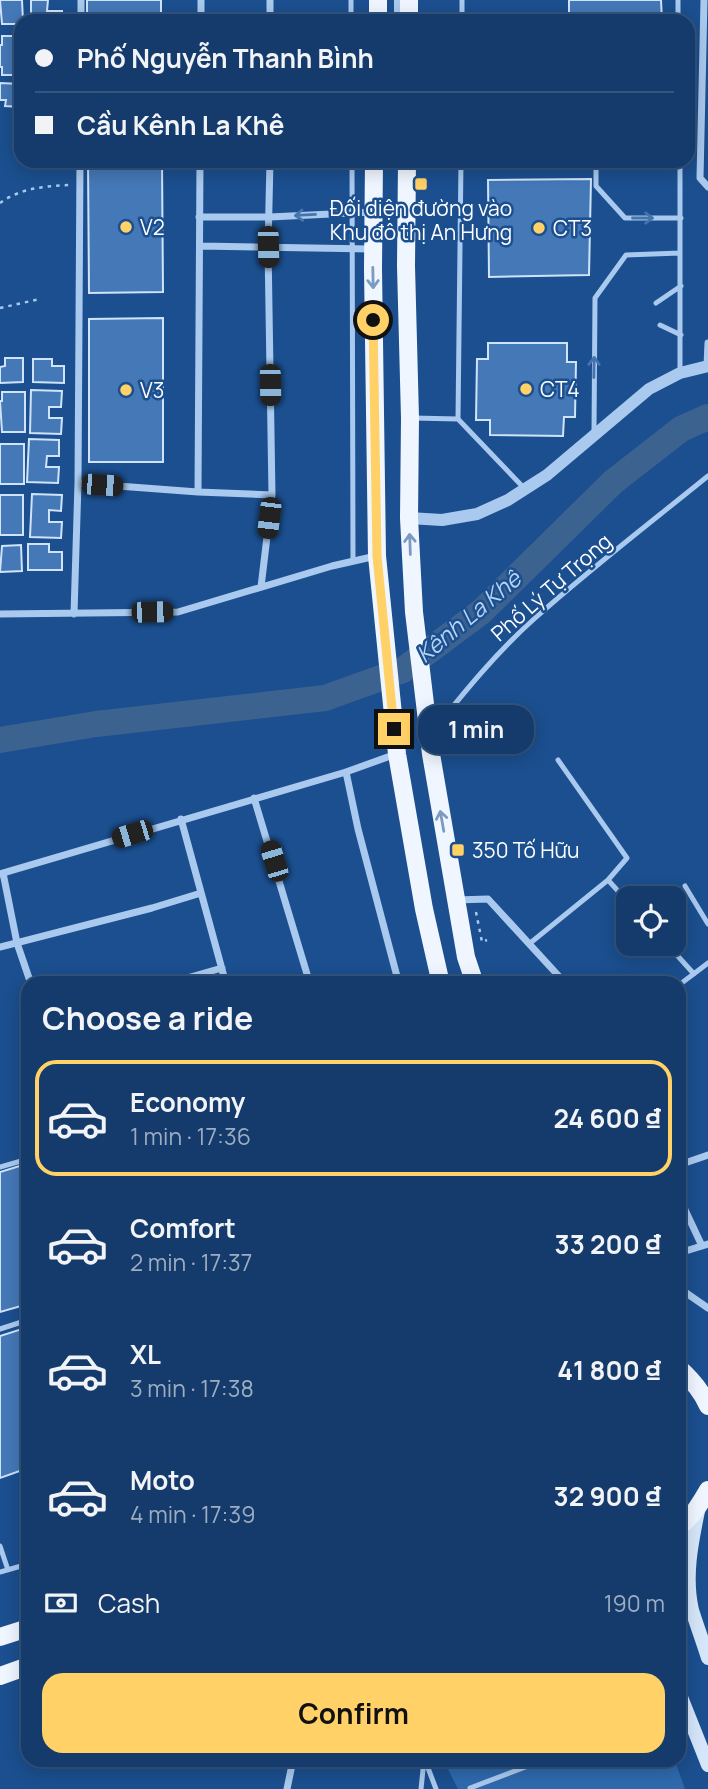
<!DOCTYPE html>
<html lang="en">
<head>
<meta charset="utf-8">
<style>
  body { margin:0; font-family:Manrope,sans-serif; background:#214673; color:#f1f3f6; height:100vh; display:flex; flex-direction:column; font-size:26px; white-space:nowrap }
  * { box-sizing:border-box; margin:0 }
  p { font-size:23px; color:#9dadc1 }
  .icon { flex:none; width:38px; height:38px; fill:none; stroke:currentColor; stroke-width:2; stroke-linecap:round; stroke-linejoin:round }
  .map { position:relative; flex:1; overflow:hidden }
  .sheet { position:absolute; left:21px; top:976px; width:665px; height:791px; display:flex; flex-direction:column; background:#143b6b; border-radius:21px; box-shadow:0 4px 18px #0003,0 0 0 2px #33557e }
  .sheet>* { flex:none }
  .hud { position:absolute; left:14px; top:14px; width:681px; height:154px; border-radius:21px; box-shadow:0 4px 18px #0003,0 0 0 2px #33557e; display:grid; align-content:center; height:154px; padding:0 21px; background:#143b6b }
  .buttons { position:absolute; left:616px; top:886px; display:grid; gap:14px }
  .buttons a { display:grid; place-items:center; width:70px; height:70px; border-radius:14px; background:#143b6b; box-shadow:0 4px 18px #0003,0 0 0 2px #33557e; font-size:35px }
  .end { position:absolute; width:32px; height:32px; margin:-16px; border:9px solid #ffd166; background:#111; box-shadow:0 0 0 4px #111 }
  .from { border-radius:50% }
  .bubble { position:absolute; height:49px; border-radius:21px; background:#143b6b; box-shadow:0 4px 18px #0003,0 0 0 2px #33557e; font-size:23px; font-weight:700; line-height:49px; text-align:center }
  .car { position:absolute; width:21px; height:42px; margin:-21px -10px; border-radius:9px; box-shadow:0 0 5px 2px #0007; background:linear-gradient(#222 24%,#8ab4d8 0 40%,#222 0 76%,#8ab4d8 0 86%,#222 0) }
  .hud b { display:flex; align-items:center; gap:24px; height:66px; font-size:26px }
  .hud b+b { border-top:2px solid #33557e }
  .hud i { width:18px; height:18px; background:#f1f3f6 }
  ul { padding:0; list-style:none }
  li { display:flex; align-items:center; gap:21px; height:116px; margin:0 14px 10px; padding:0 7px; border:4px solid transparent; border-radius:21px }
  li div { flex:1 }
  li b { display:block; font-size:26px }
  li em { font-style:normal; font-weight:700 }
  li.selected { border-color:#ffd166 }
  li>.icon { width:63px; height:63px; stroke-width:1.5 }
  h2 { padding:0 21px; font-size:32px; line-height:84px }
  .pay { display:flex; align-items:center; gap:18px; height:77px; padding:0 21px; font-size:26px }
  .pay p { margin-inline-start:auto }
  .button { display:flex; gap:14px; margin-top:auto; padding:14px 21px }
  .button a { flex:1; height:80px; border-radius:21px; background:#ffd166; color:#111; font-size:28px; font-weight:700; line-height:80px; text-align:center }
  .map>svg:first-child { display:block }
  .green { fill:#2e69ad }
  .lines { fill:none; stroke-linecap:round; stroke-linejoin:round }
  .river { stroke:#3c6290; stroke-width:26 }
  .building { fill:#4478b7; stroke:#cfe3fa; stroke-width:2 }
  .path { stroke:#a9c9ee; stroke-width:2.5; stroke-dasharray:3.5 5; stroke-linecap:butt }
  .service { stroke:#a9c9ee; stroke-width:5 }
  .pedestrian { stroke:#a9c9ee; stroke-width:6 }
  .minor { stroke:#a9c9ee; stroke-width:7 }
  .tertiary { stroke:#a9c9ee; stroke-width:12 }
  .secondary { stroke:#d6e6fa; stroke-width:14 }
  .primary { stroke:#f0f6ff; stroke-width:18 }
  .oneway { stroke:#4674ac }
  .oneway2 { stroke:#7b9ac1 }
  .route { stroke:#ffd166; stroke-width:9 }
  .poi-dot { fill:#ffd166; stroke:#1b4f8f; stroke-width:2.5 }
  .labels { text-anchor:middle; dominant-baseline:central; stroke-width:5; stroke-linejoin:round; paint-order:stroke }
  .poi-label { font-size:21px; fill:#fff; stroke:#1b4f8f; text-anchor:start }
  .street-label { font-size:21px; fill:#fff; stroke:#1b4f8f }
  .water-label { font-size:23px; font-style:italic; fill:#b5d3f5; stroke:#1b4f8f }
</style>
</head>
<body>
<div class="map">
<svg width="708" height="1789" viewBox="0 0 708 1789">
  <rect width="100%" height="100%" fill="#1b4f8f"/>
  <path class="green" d="M444,1761H675L685,1789H458Z"/>
  <g class="lines">
    <path class="river" d="M0,740L96,724L325,698L403,670L481,612L613,482L681,429L708,417"/>
  </g>
  <path class="building" d="M0,0H22L23,21H21V24H2Z
    M31,0H48L47,11H62V21H31Z
    M87,0H161V21H87Z
    M569,0H661L662,21H569Z
    M2,36H21V75H2V67H0V45H2Z
    M0,83L21,84V107L5,106L6,100H0Z
    M88,161H162L163,292L89,293Z
    M591,179L589,275L489,277L488,180Z
    M163,318V462H89V319Z
    M488,343H567V362H576L575,417H564L563,436L490,435V420H476L477,359H488Z
    M5,358H23V382L0,383V367L5,366Z
    M33,359H52V366H64V383L33,382Z
    M31,390L62,391L61,407H49V418H62L61,434L30,433Z
    M2,392H25V432H2L0,401H2Z
    M29,439L59,440V456H47L46,467H59L58,483L27,482Z
    M0,444H24V484H0Z
    M32,494L62,495L61,511L49,510V522H62L61,538L30,537Z
    M0,495H23V535H0Z
    M28,544H49V552H62V570H28Z
    M21,545L22,571L0,572L2,546Z
    M26,1164L28,1170V1304L0,1312V1172Z
    M28,1327V1468L0,1478V1336Z"/>
  <g class="lines">
    <path class="path" d="M0,203C20,188 46,186 70,185
      M0,308L40,299
      M476,912L482,942L487,940"/>
    <path class="service" d="M351,0V21
      M462,21V0
      M678,21V0
      M352,161L353,561
      M596,161V186L625,218H681
      M680,161V373
      M656,303L681,286
      M660,325L681,335
      M413,418L458,419L524,488
      M458,419L461,161
      M594,432L595,298L626,255L680,253
      M434,730C465,691 497,652 534,619C590,569 650,523 708,476
      M558,760L627,858L608,880L628,902
      M685,886L708,924
      M666,943L694,974
      M529,944L608,880
      M679,985L708,963
      M0,1167L28,1159
      M0,1329L28,1320
      M0,1546L8,1570
      M0,1572L28,1564
      M425,1760L436,1789
      M470,1788L544,1760
      M421,1789L424,1760"/>
    <path class="pedestrian" d="M397,21V0"/>
    <path class="minor" d="M270,0V21
      M704,0L700,178L708,187
      M81,21V0
      M201,21V0
      M199,217H270L372,212
      M200,246L371,249
      M707,366L708,343
      M78,483L198,492L272,495
      M198,492L200,161
      M261,587L272,495L268,247L270,161
      M0,614L178,612L332,566L376,556
      M74,614L78,483L80,161
      M346,772L358,829L399,984
      M254,798L310,984
      M181,819L226,984
      M3,873L17,943L31,984
      M0,874L346,772L396,754
      M456,900L488,899L566,984
      M0,947L152,908L201,893
      M166,984L222,968
      M679,1165L708,1155
      M679,1197L702,1246
      M679,1253L708,1244
      M679,1288L708,1308
      M287,1789L293,1760"/>
    <path class="tertiary" d="M409,518L442,520L477,514L508,500L547,475L649,389L680,373L708,366"/>
    <path class="secondary" d="M699,1506C692,1540 684,1576 692,1610C697,1626 703,1642 708,1658
      M679,1692L708,1765"/>
    <path class="primary" d="M378,21V0
      M409,21V0
      M374,161L373,268L377,556L397,754L424,909L441,984
      M407,161L406,266L410,418L409,518L414,612L431,754L466,957L475,984
      M679,1368C691,1379 702,1391 708,1406
      M679,1527C692,1517 700,1504 708,1490
      M0,1637L28,1628
      M0,1676L28,1666"/>
  </g>
  <defs><path id="oneway-shaft" d="M-6 0H5M1.5-3L5.5 0L1.5 3" fill="none" stroke-width="1.6" stroke-linecap="round" stroke-linejoin="round" transform="scale(1.75)"/></defs>
  <g class="oneway">
    <use href="#oneway-shaft" transform="translate(305 215) rotate(177)"/>
    <use href="#oneway-shaft" transform="translate(643 218)"/>
    <use href="#oneway-shaft" transform="translate(594 367) rotate(-89)"/>
  </g>
  <g class="oneway2">
    <use href="#oneway-shaft" transform="translate(373 278) rotate(89)"/>
    <use href="#oneway-shaft" transform="translate(410 544) rotate(-92)"/>
    <use href="#oneway-shaft" transform="translate(442 821) rotate(-100)"/>
  </g>
  <g class="lines">
    <path class="route" d="M373,320L377,556L394,729"/>
  </g>
  <g class="poi-dot">
    <rect x="414" y="177" width="14" height="14" rx="3.5"/>
    <circle cx="126" cy="227" r="7"/>
    <circle cx="539" cy="228" r="7"/>
    <circle cx="526" cy="389" r="7"/>
    <circle cx="126" cy="390" r="7"/>
    <rect x="451" y="843" width="14" height="14" rx="3.5"/>
  </g>
  <g class="labels">
    <g class="poi-label">
      <text x="421" y="208" text-anchor="middle">Đối diện đường vào<tspan x="421" dy="24">Khu đô thị An Hưng</tspan></text>
      <text x="140" y="227">V2</text>
      <text x="553" y="228">CT3</text>
      <text x="540" y="389">CT4</text>
      <text x="140" y="390">V3</text>
      <text x="472" y="850">350 Tố Hữu</text>
    </g>
    <g class="street-label">
      <text transform="translate(551 587) rotate(-41)">Phố Lý Tự Trọng</text>
    </g>
    <g class="water-label">
      <text transform="translate(468 616) rotate(-40)">Kênh La Khê</text>
    </g>
  </g>
</svg>
<div class="buttons">
<a><svg class="icon" aria-label="locate" viewBox="0 0 24 24"><circle cx="12" cy="12" r="6"/><path d="M12 2v4M12 18v4M2 12h4M18 12h4"/></svg></a>
</div>
<i class="end from" style="left:373px;top:320px"></i>
<i class="end" style="left:394px;top:729px"></i>
<div class="bubble" style="left:418px;top:705px;width:116px">1 min</div>
<i class="car" style="left:268px;top:247px;rotate:179deg"></i>
<i class="car" style="left:270px;top:385px;rotate:179deg"></i>
<i class="car" style="left:102px;top:485px;rotate:94deg"></i>
<i class="car" style="left:269px;top:518px;rotate:187deg"></i>
<i class="car" style="left:152px;top:612px;rotate:89deg"></i>
<i class="car" style="left:132px;top:834px;rotate:253deg"></i>
<i class="car" style="left:274px;top:861px;rotate:343deg"></i>
<div class="hud">
<b><i class="from"></i>Phố Nguyễn Thanh Bình</b>
<b><i></i>Cầu Kênh La Khê</b>
</div>
<section class="sheet">
<h2>Choose a ride</h2>
<ul>
<li class="selected"><svg class="icon" aria-label="car" viewBox="0 0 24 24"><path d="M5 17H2v-5l4-1 3-4h7l3 4 3 1v5h-3M9 17h6M6 11h13"/><circle cx="7" cy="17" r="2"/><circle cx="17" cy="17" r="2"/></svg><div><b>Economy</b><p>1 min · 17:36</p></div><em>24 600 ₫</em></li>
<li><svg class="icon" aria-label="car" viewBox="0 0 24 24"><path d="M5 17H2v-5l4-1 3-4h7l3 4 3 1v5h-3M9 17h6M6 11h13"/><circle cx="7" cy="17" r="2"/><circle cx="17" cy="17" r="2"/></svg><div><b>Comfort</b><p>2 min · 17:37</p></div><em>33 200 ₫</em></li>
<li><svg class="icon" aria-label="car" viewBox="0 0 24 24"><path d="M5 17H2v-5l4-1 3-4h7l3 4 3 1v5h-3M9 17h6M6 11h13"/><circle cx="7" cy="17" r="2"/><circle cx="17" cy="17" r="2"/></svg><div><b>XL</b><p>3 min · 17:38</p></div><em>41 800 ₫</em></li>
<li><svg class="icon" aria-label="car" viewBox="0 0 24 24"><path d="M5 17H2v-5l4-1 3-4h7l3 4 3 1v5h-3M9 17h6M6 11h13"/><circle cx="7" cy="17" r="2"/><circle cx="17" cy="17" r="2"/></svg><div><b>Moto</b><p>4 min · 17:39</p></div><em>32 900 ₫</em></li>
</ul>
<div class="pay"><svg class="icon" aria-label="cash" viewBox="0 0 24 24"><path d="M3 7h18v10H3z"/><circle cx="12" cy="12" r="2"/></svg>Cash<p>190 m</p></div>
<div class="button"><a>Confirm</a></div>
</section>
</div>
</body>
</html>
